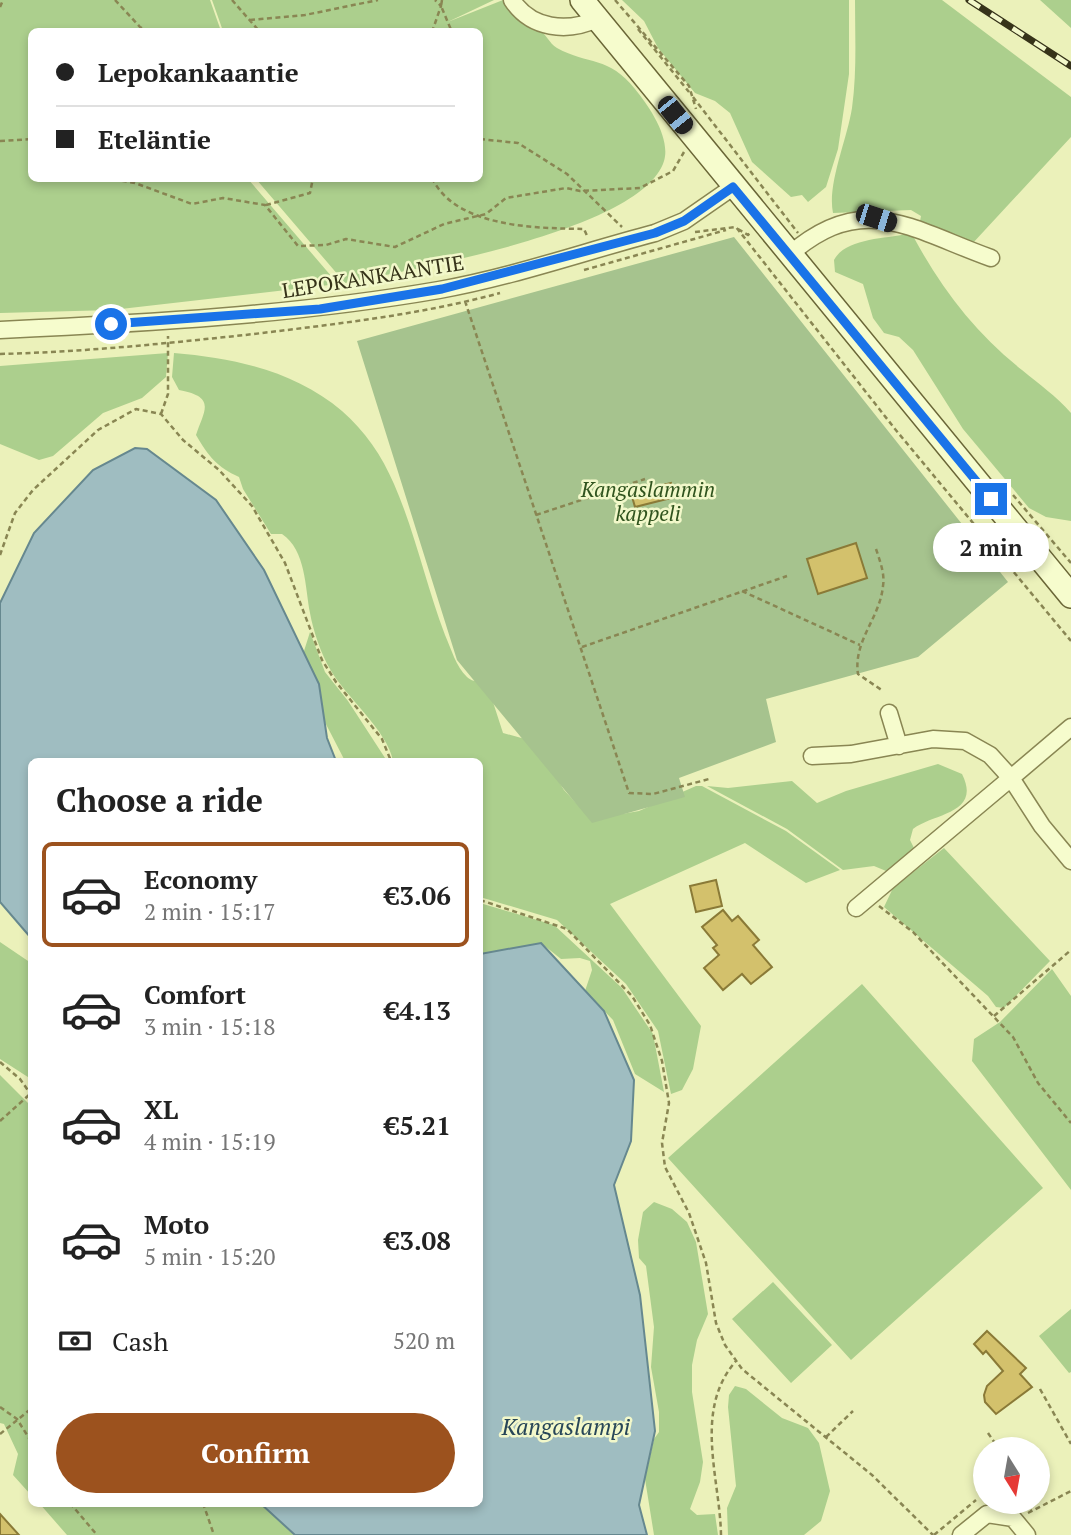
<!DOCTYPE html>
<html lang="en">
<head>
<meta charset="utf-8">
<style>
  body { margin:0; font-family:"PT Serif",serif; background:#f2f2f2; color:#222; height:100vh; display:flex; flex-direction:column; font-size:26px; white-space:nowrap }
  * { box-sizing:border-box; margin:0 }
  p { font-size:23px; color:#767676 }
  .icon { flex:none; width:38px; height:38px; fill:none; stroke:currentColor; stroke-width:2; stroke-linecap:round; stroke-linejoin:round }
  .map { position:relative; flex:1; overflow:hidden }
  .sheet { position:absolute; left:28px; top:758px; width:455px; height:749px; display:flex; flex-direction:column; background:#fff; border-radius:10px; box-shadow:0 4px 10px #0003 }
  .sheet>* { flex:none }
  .banner { position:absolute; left:28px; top:28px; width:455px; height:154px; border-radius:10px; box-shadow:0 4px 10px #0003; display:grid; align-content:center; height:154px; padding:0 28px; background:#fff }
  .needle { width:46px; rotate:169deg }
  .controls { position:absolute; left:973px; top:1437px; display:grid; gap:14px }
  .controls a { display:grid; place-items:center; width:77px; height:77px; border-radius:50%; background:#fff; box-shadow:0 4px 10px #0003; font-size:35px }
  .end { position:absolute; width:32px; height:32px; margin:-16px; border:9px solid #1a73e8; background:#fff; box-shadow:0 0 0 4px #fff }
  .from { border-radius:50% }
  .bubble { position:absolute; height:49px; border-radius:24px; background:#fff; box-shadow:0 4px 10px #0003; font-size:23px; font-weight:600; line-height:49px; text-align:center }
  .car { position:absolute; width:21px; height:42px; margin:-21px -10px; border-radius:9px; box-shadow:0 0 5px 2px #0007; background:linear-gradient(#222 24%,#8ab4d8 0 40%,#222 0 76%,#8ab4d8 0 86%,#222 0) }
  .banner b { display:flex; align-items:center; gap:24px; height:66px; font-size:26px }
  .banner b+b { border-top:2px solid #e0e0e0 }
  .banner i { width:18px; height:18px; background:#222 }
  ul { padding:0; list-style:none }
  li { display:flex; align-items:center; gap:21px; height:105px; margin:0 14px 10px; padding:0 14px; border:4px solid transparent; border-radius:10px }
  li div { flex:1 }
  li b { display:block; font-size:26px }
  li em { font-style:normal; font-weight:600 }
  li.active { border-color:#9c521e }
  li>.icon { width:63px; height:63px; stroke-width:1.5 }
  h2 { padding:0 28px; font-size:32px; line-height:84px }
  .pay { display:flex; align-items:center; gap:18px; height:77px; padding:0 28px; font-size:26px }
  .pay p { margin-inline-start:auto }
  .cta { display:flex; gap:14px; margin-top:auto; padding:14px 28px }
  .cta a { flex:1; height:80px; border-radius:42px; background:#9c521e; color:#fff; font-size:28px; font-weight:600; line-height:80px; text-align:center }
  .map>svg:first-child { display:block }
  .green { fill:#accf8d }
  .cemetery { fill:#a6c38e }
  .water { fill:#9fbdc1; stroke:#66888f; stroke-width:2 }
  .building { fill:#d3c16c; stroke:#8a7a37; stroke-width:2 }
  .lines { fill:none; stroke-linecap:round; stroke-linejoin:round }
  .street-casing { stroke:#898653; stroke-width:19 }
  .secondary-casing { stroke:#6a6637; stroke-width:26 }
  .path { stroke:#898653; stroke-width:2.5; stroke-dasharray:5 3.5; stroke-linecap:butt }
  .street { stroke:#f6fccd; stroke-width:16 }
  .secondary { stroke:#f6fccd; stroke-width:23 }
  .rail-casing { stroke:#363319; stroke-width:7 }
  .rail { stroke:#f2f8ca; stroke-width:4.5; stroke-dasharray:13; stroke-linecap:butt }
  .route { stroke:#1a73e8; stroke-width:9 }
  .labels { text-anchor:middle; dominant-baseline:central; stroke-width:5; stroke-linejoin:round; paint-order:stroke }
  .street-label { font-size:21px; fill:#363319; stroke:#f2f8ca }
  .park-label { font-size:21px; font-style:italic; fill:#30541e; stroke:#f2f8ca }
  .water-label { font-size:23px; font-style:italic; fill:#274658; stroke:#f2f8ca }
</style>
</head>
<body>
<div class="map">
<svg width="1071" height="1535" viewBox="0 0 1071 1535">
  <rect width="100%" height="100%" fill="#ebf1ba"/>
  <path class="green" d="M0,0H210L221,31L32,32V178L248,179L338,284L112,310L0,313Z
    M212,0H494L435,28L412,32L223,31Z
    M503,0C508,7 513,16 520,20C526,24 534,25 539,29C546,34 549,43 557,48C588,65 609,56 635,89C649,106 671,138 664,161C643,230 410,270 345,283L256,179L480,178V32L425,31Z
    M622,0H849V74L838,149L826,187L808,202L802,195L791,197L752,162L730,113L715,101L695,93L658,48L644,21Z
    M855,0H942L1071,97V137L972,244L919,226L921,216L911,210L833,213C827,184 847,140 852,108C857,72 855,36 855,0Z
    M1040,0H1071V28Z
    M907,234L913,236C941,288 976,334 1022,370C1039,384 1056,396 1071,413V521L1046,517L1029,508L963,429L913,350L899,337L884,333L873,318L863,284L835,272L834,260C846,238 884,239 907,234Z
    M168,353L166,377L142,398L103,413L53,456L39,460L0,444V366Z
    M174,353C234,358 295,371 342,411C365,431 382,456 394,484C415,532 426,585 445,635C451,648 456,667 467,677C471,681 476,681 481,683L492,699L503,733L525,739L546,761L564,790L576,803L622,814L639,811L696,786H702L786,831L840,870L806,883L745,843L610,904L701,1026L693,1069L682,1090L671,1094L658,1031L626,984L557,920L480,897V761H393C388,731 344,695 330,669C321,654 313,630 310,613C305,587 306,550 282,534H271L243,489L239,477C217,467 209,457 196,435C205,409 216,397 179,390L172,377Z
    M310,632L325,672L348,701L387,761H345L298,670Z
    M938,764L962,774C982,814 934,813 913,829L910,840L916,852L891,873L874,866L843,870L787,829L707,786L728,788L792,781L817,803L846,791Z
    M944,848L1050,961L1004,1008L996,1007L988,996L884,907L893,888Z
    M480,903L554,925L622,988L653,1034L664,1092L635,1074L613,1020L585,991L592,970L590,961L580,958L561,959L541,943L480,954Z
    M0,942L31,963V1079L0,1059Z
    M1052,969L1071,996V1190L972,1061L974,1039L1000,1022Z
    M862,984L1043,1188L851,1360L668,1158Z
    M0,1075L31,1106V1495L13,1475L18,1454L4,1424L0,1423Z
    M654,1202L672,1209L687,1222L696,1242L708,1314L697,1340L692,1365V1392L703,1462L700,1482L690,1509L697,1515L715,1514L718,1535H654L645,1479L654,1439L659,1432V1412L651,1367L654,1327L646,1266L639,1258L638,1240L643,1212Z
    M773,1282L832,1345L791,1383L732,1319Z
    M1071,1309V1372L1069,1373L1039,1336Z
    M735,1386L746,1389L782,1418L808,1428L819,1443L830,1491L821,1521L804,1535H728L727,1508L736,1486L728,1407L729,1395Z
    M39,1503H260L295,1535H67Z"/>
  <path class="cemetery" d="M734,237L1008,582L918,657L766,699L776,742L679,778L685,797L592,823L457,660L357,341Z"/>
  <path class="water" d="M135,448L147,449L216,500L264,570L319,684L327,738L336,761H32L31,938L0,902V603L34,533L93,470Z
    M541,943L604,1011L634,1080L631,1141L614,1185L640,1295L655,1431L639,1505L647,1535H295L260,1503H480V954Z"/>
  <path class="building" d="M671,483L675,497L635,507L631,493Z
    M856,543L867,578L818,594L807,559Z
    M716,880L722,906L696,912L690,886Z
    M723,910L732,921L738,916L759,940L753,945L772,967L751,984L742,974L723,990L704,968L719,955L713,948L717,945L702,927Z
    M987,1331L1026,1368L1020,1374L1032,1387L996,1414L985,1402L984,1395L987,1386L1003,1371L986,1351L983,1354L974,1344Z
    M0,1514L19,1535H0Z"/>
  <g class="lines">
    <defs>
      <path id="street" d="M512,0C531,29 567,33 597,19
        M789,255C863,190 910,229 991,258
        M0,330C147,323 294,315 439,290C512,277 583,252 655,233L684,221L733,187
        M889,713L899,746
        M1071,727L1011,778L1042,826L1071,861
        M812,756L851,754L933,739L965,741L990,755L1011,778L856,908
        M961,1535L987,1514L1013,1518L1027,1535"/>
      <path id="secondary" d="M582,0L1071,596"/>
    </defs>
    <use href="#street" class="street-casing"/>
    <use href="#secondary" class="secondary-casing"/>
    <path class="path" d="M115,0L140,27L149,32
      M232,0L260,32
      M442,0L441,6L452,32
      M615,0L689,86L696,109
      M0,7L3,0
      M250,20L305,15L378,0
      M638,29L689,92
      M432,32L441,6L435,0
      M693,97L798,233
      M480,139L518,143L567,174L622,227
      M0,141L32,139
      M105,178L135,183L192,204L223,198L265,205L298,246L326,245L346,239L395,247L444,224L486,214L506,198L566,188L580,191L640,188L673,171L684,152
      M432,178C456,228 536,228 584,229L588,238
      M266,205L310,193L313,178
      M738,229L748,235L750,233
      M695,232L736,227L895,429L1071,641
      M584,270L726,230
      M465,301L629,793L653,794L709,779
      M0,354C85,352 170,343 254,334C336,324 419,315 500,293
      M161,414L168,394V336
      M1013,495L1071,563
      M536,515L645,479
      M876,549C880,561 885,574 883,586C880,618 853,641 858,674L883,691
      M0,555L15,513L33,490L98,430L136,409L161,414L183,440L219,470L252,506L285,563L322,660L336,682L382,739L391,761
      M742,591L860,645
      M582,647L787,576
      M480,900L567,929L632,996L650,1025L662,1061L669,1103L662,1143L665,1167L689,1213L706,1263L716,1323L725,1345L742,1369L872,1475L933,1535
      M879,906L913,932L1013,1037L1038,1083L1071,1123
      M994,1016L1071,950
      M0,1062L20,1079L32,1096
      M0,1121L29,1095
      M1040,1389L1071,1444
      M0,1407L17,1419L32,1443
      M988,1433L999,1449
      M0,1434L32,1408
      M826,1437L853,1411
      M1027,1502L1031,1510
      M70,1503L97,1535
      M203,1503L214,1535
      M1028,1513L1071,1491
      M721,1535C720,1478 693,1410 736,1361
      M934,1535L976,1500"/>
    <use href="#street" class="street"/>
    <use href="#secondary" class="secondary"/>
    <defs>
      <path id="rail" d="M969,0L1071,66"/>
    </defs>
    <use href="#rail" class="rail-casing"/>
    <use href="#rail" class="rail"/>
  </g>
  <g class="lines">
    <path class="route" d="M111,324L320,309L442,289L655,233L684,221L733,187L991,499"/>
  </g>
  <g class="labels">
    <g class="street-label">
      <text transform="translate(373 276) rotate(-9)">LEPOKANKAANTIE</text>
    </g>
    <g class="park-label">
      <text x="648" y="489">Kangaslammin<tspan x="648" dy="24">kappeli</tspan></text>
    </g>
    <g class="water-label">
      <text x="566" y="1426">Kangaslampi</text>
    </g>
  </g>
</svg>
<div class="controls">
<a><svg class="needle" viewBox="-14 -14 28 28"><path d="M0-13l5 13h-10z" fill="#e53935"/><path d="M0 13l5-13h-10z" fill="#767676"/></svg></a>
</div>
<i class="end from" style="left:111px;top:324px"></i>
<i class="end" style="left:991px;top:499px"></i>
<div class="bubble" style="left:933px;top:523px;width:116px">2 min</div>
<i class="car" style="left:675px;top:115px;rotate:141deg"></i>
<i class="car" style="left:876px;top:218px;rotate:108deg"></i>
<div class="banner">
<b><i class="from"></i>Lepokankaantie</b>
<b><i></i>Eteläntie</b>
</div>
<section class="sheet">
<h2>Choose a ride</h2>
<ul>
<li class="active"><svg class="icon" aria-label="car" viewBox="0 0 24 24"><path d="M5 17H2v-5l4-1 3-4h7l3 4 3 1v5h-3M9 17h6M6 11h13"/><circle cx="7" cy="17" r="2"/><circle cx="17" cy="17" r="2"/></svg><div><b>Economy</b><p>2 min · 15:17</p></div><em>€3.06</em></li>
<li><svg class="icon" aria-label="car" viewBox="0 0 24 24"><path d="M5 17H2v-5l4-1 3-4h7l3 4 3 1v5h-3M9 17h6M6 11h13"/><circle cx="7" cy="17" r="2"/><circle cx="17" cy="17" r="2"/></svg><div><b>Comfort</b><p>3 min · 15:18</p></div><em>€4.13</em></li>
<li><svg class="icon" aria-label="car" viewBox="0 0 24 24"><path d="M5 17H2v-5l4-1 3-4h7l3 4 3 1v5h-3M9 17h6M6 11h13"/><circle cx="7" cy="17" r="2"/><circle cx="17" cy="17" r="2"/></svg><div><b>XL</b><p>4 min · 15:19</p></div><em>€5.21</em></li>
<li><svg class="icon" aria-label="car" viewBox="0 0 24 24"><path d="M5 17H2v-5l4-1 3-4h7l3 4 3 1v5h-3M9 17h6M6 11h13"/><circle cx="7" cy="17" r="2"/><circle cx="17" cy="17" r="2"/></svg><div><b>Moto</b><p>5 min · 15:20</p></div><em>€3.08</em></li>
</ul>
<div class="pay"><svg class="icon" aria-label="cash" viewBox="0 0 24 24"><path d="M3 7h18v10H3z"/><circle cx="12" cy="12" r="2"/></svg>Cash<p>520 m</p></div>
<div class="cta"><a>Confirm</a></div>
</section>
</div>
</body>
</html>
